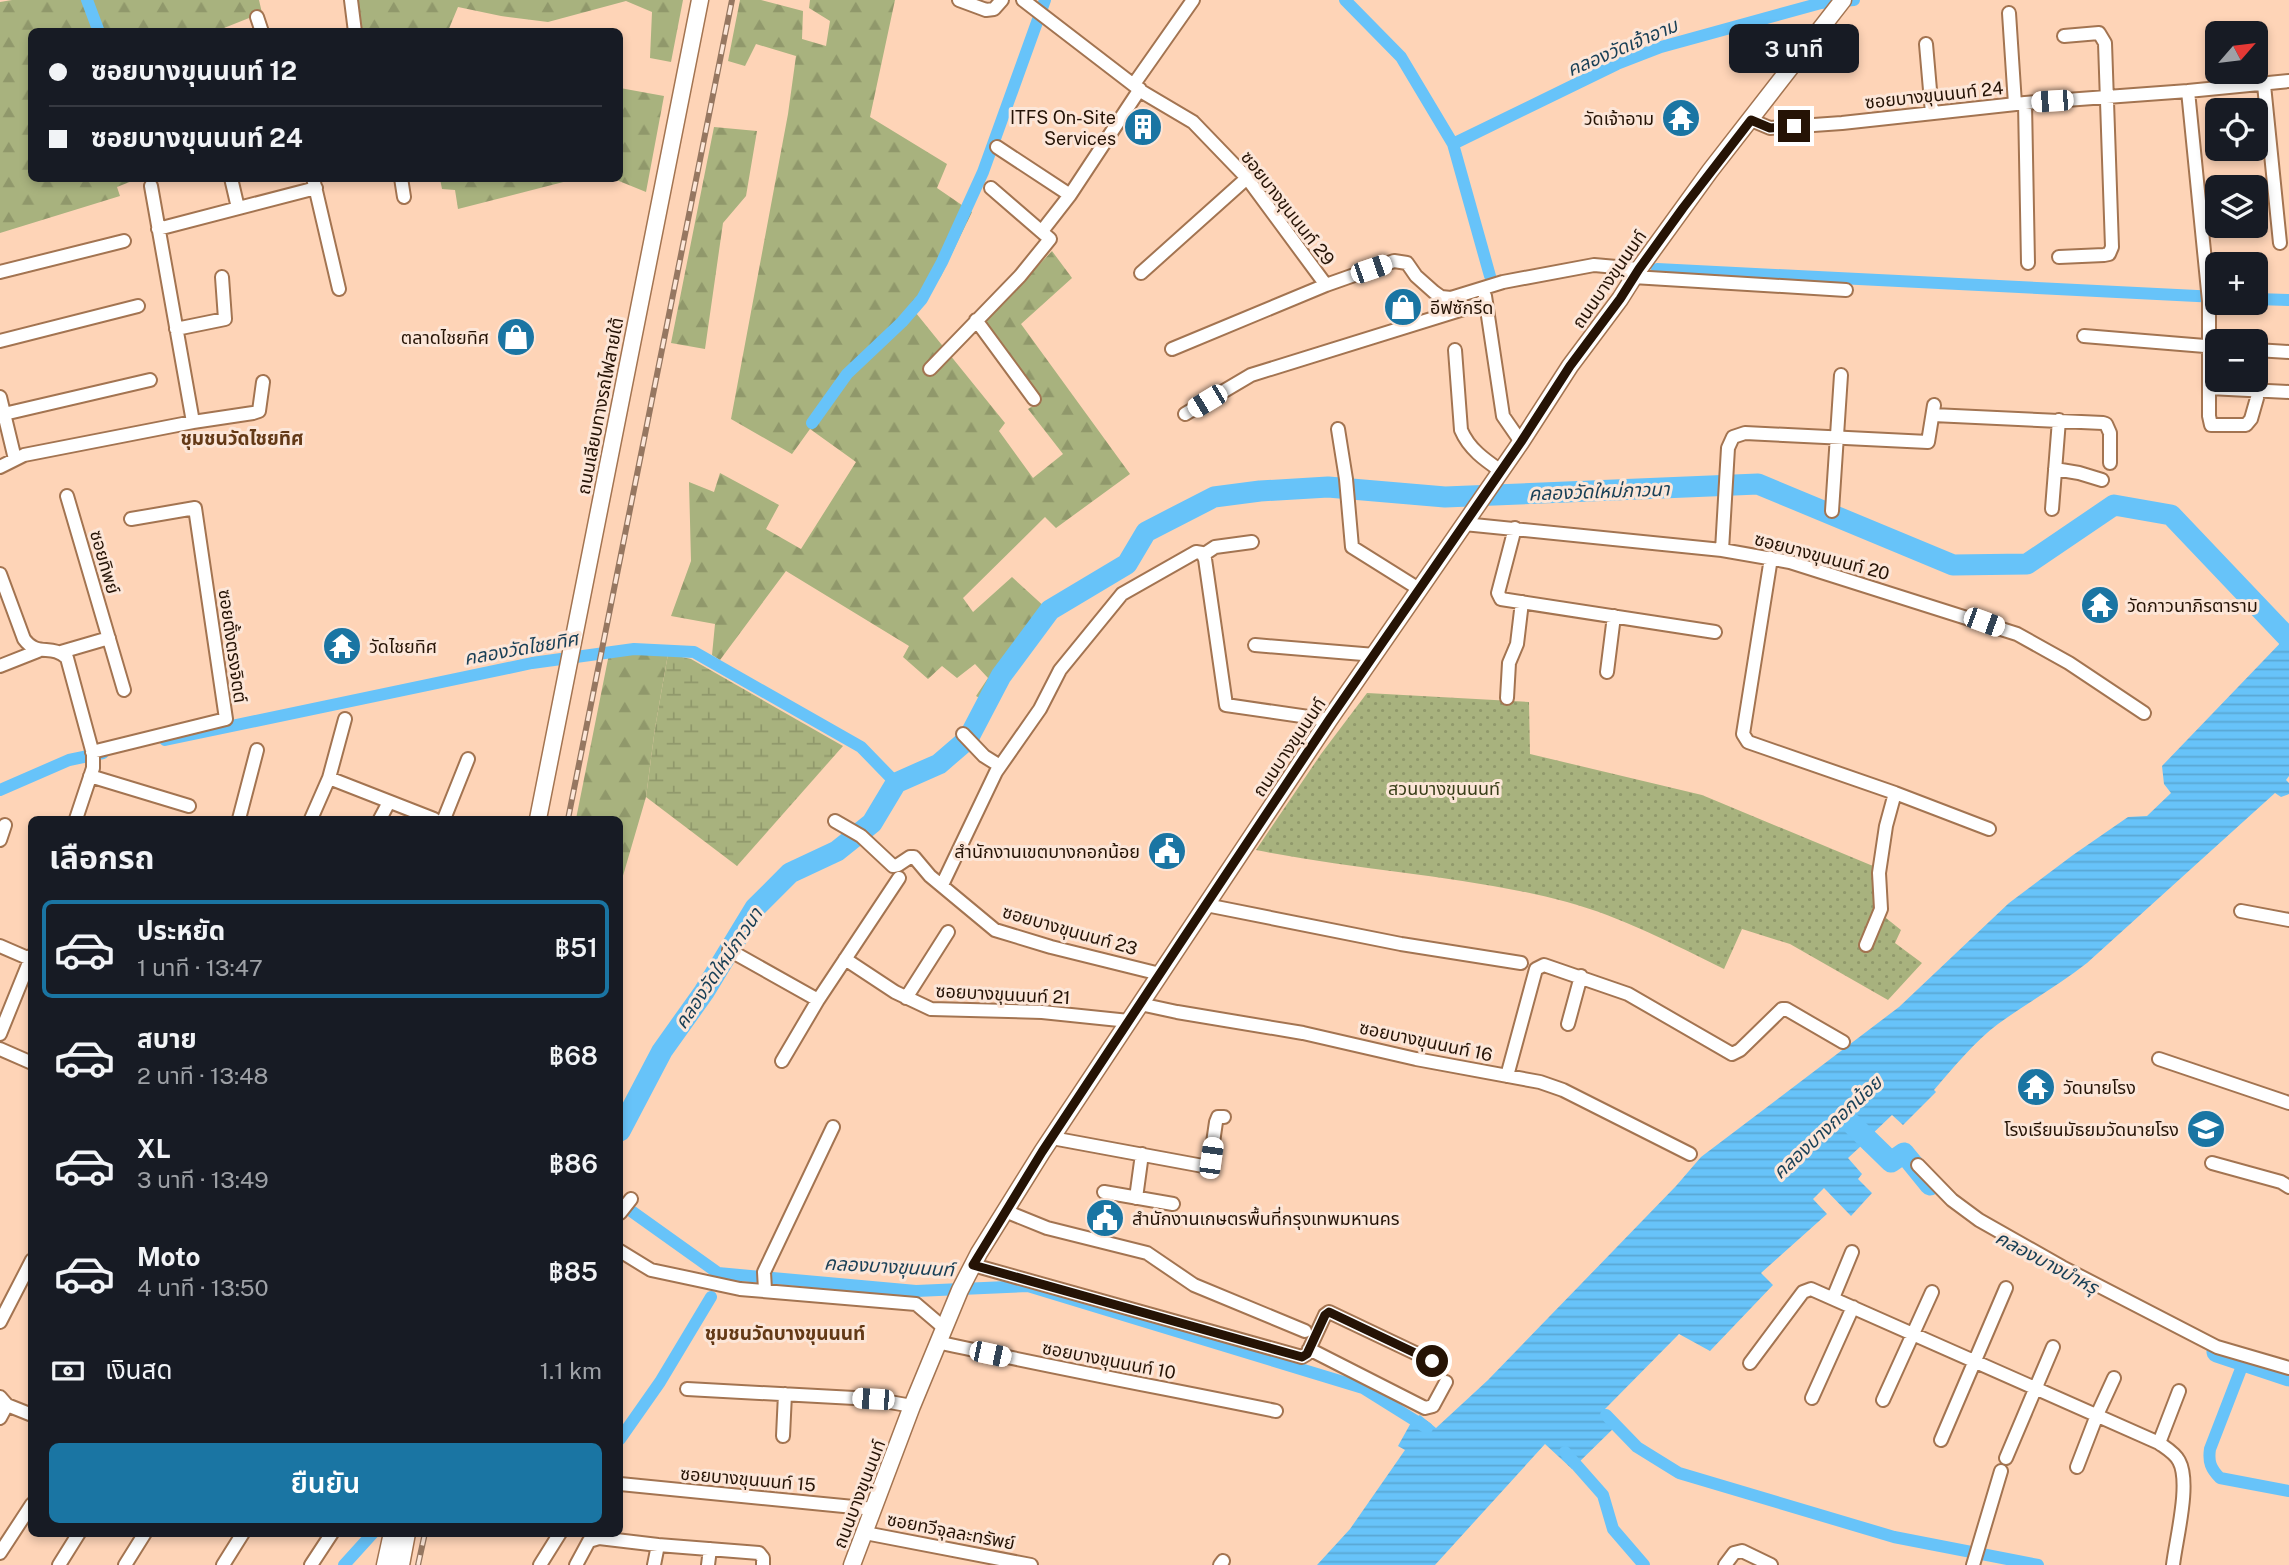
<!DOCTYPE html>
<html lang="th">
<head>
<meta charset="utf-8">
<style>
  body { margin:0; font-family:"Public Sans","Noto Sans Thai",sans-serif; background:#242831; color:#f1f3f6; height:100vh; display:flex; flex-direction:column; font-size:26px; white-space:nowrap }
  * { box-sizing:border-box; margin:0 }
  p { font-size:23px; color:#9ea1a6 }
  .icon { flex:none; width:38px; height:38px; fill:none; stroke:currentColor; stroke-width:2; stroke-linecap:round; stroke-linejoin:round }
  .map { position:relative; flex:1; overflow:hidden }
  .panel { position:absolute; left:28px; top:816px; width:595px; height:721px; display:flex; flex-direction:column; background:#171b24; border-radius:10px; box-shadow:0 4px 10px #0003 }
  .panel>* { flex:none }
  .hud { position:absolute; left:28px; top:28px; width:595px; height:154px; border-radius:10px; box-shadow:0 4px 10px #0003; display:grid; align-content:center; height:154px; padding:0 21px; background:#171b24 }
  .needle { width:46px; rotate:62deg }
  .fabs { position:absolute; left:2205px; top:21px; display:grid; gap:14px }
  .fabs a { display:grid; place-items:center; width:63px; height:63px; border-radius:10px; background:#171b24; box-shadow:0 4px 10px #0003; font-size:35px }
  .end { position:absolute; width:32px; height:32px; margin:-16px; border:9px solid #251305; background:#fff; box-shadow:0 0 0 4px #fff }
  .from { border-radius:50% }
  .bubble { position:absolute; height:49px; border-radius:10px; background:#171b24; box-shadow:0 4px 10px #0003; font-size:23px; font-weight:600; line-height:49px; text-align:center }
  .car { position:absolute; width:21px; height:42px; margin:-21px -10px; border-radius:9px; box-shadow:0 0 5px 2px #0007; background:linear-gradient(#fff 24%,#345 0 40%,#fff 0 76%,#345 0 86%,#fff 0) }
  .hud b { display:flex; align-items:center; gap:24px; height:66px; font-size:26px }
  .hud b+b { border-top:2px solid #363941 }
  .hud i { width:18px; height:18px; background:#f1f3f6 }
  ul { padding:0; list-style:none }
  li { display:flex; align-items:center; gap:21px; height:98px; margin:0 14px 10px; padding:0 7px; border:4px solid transparent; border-radius:10px }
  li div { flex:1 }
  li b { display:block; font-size:26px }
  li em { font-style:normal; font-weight:600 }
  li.current { border-color:#1a75a3 }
  li>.icon { width:63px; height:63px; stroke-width:1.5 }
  h2 { padding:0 21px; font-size:32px; line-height:84px }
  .pay { display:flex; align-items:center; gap:18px; height:77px; padding:0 21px; font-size:26px }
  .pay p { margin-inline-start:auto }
  .primary-button { display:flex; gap:14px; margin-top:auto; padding:14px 21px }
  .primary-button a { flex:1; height:80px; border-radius:10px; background:#1a75a3; color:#fff; font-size:28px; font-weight:600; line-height:80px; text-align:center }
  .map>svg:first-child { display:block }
  .grass { fill:url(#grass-dots) }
  .forest { fill:url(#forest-firs) }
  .wetland { fill:url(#wetland-marsh) }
  .water { fill:url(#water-rules) }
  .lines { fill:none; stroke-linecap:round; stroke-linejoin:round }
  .canal { stroke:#67c3f9; stroke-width:12 }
  .river { stroke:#67c3f9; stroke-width:21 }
  .street-casing { stroke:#a37451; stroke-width:16 }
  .secondary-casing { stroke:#a37451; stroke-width:19 }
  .street { stroke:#fff; stroke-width:12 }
  .secondary { stroke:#fff; stroke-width:16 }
  .rail-casing { stroke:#967761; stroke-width:6 }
  .rail { stroke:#fce6d8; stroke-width:3.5; stroke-dasharray:10; stroke-linecap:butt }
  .route { stroke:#251305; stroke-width:9 }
  .labels { text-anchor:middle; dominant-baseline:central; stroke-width:6; stroke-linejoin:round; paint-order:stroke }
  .street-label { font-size:18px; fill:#251305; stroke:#fce6d8 }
  .poi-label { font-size:18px; fill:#251305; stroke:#fce6d8; text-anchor:end }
  .park-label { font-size:18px; fill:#383e18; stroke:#fce6d8 }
  .water-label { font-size:19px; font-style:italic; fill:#183f56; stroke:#fce6d8 }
  .neighbourhood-label { font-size:19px; font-weight:bold; fill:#633916; stroke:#fce6d8 }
</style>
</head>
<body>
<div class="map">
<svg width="2289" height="1565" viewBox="0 0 2289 1565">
  <defs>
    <pattern id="grass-dots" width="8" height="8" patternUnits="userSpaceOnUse" patternTransform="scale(1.75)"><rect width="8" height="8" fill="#a8b27e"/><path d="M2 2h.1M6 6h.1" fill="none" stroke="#90986b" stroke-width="1.8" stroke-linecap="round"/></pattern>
    <pattern id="forest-firs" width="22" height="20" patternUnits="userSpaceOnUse" patternTransform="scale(1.75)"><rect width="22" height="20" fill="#a8b27e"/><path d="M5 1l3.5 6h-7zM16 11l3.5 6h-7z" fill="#90986b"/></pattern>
    <pattern id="wetland-marsh" width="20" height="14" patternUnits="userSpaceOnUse" patternTransform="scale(1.75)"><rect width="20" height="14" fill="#a8b27e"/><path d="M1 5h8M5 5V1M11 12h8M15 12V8" fill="none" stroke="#90986b"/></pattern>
    <pattern id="water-rules" width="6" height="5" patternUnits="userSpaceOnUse" patternTransform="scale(1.75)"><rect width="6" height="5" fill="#67c3f9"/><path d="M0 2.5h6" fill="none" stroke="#59a7d4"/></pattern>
  </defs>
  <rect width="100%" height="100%" fill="#fed4b7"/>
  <path class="grass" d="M1367,693L1529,702L1530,754L1702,795L1885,871L1886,918L1901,930L1895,943L1922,963L1888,1000L1790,944L1742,929L1724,969C1673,944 1622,917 1567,902C1466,875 1359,871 1256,850L1321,754Z"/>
  <path class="forest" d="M12,0H259L262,13L224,28L225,31L32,32V178L137,179L117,187L120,196L0,233V2Z
    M356,0H683L671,62L650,58L652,12L626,1L548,22L501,16L458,7L448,31L360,32Z
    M740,0H761L803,11L802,39L826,46L830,21L809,8L810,0H895L870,117L947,164L937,188L972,212L941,276L916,313L1005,423L999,431L1033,478L1063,454L1028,409L1041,401L984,323L1052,251L1072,278L1021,324L1130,474L1056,528L1045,517L963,598L973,612L1012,577L1047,609L991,705L976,696L988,678L975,664L957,678L942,666L928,679L903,657L909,646L786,571L720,660L712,655L715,624L671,616L691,561L689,482L714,492L720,473L779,505L766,529L801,549L856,462L810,429L792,454L731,419L788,114L796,56L756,44L745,66L728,61Z
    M620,88L664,96L646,192L614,179L620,178Z
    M714,127L757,131L746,196L723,223L705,349L671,343Z
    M440,179V178L575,179L458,209L455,190L442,189Z
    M609,654H668L655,728L646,797L620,886V819H576Z"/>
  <path class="wetland" d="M668,654L691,659L843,746L737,866L646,797L655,728Z"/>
  <path class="water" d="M2289,634V776L2286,780L2289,783V794L2281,797L2275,793L2087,963C2059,985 2027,1003 1998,1024C1974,1042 1954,1067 1934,1090L1936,1092L1903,1125L1892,1115L1868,1138L1871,1142L1864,1150L1861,1146L1848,1158L1862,1174L1858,1179L1872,1193L1851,1216L1824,1188L1813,1199L1827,1214L1761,1273L1773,1285L1710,1351L1679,1334L1605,1409L1618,1424L1572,1469L1545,1444L1435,1565H1317L1350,1529L1405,1450L1398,1446L1413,1419L1420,1415L1436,1428L1488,1380L1676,1186L1701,1157L1899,1007L2009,903L2073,855L2128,817L2147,816L2171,793L2164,784L2162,766Z"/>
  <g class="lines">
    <path class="canal" d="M87,0L99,32
      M1345,0L1401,57L1453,144L1490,276
      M1453,144L1617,64L1661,47L1821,3L1854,0
      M1657,269L2217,297
      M2256,299L2289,300
      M812,423L847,374L902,322L922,299L942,262L983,172L1045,0
      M165,740L532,663L634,649L694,652L861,747L896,783
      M0,790L69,760L103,753
      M620,1203L718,1273L916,1291L1028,1286L1363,1388L1427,1428
      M2244,1361L2210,1449C2208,1462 2211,1469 2220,1478L2289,1491
      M1606,1415L1637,1447L1679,1473L1894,1537L2038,1565
      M620,1439L660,1382L711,1297
      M1565,1452L1603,1495L1613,1529L1644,1565
      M344,1565L373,1533"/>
    <path class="river" d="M1852,1124L1891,1162L1904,1153L1930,1185
      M620,1131L662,1051L704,992L755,908L790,873L837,851L872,823L896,783L939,764L968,739L1001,676L1050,610L1127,564L1146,532L1214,497L1260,491L1328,487L1445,497L1758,484L1953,565L2027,564L2114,505L2171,515L2289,639
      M2217,1352L2289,1376"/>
    <defs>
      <path id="street" d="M351,0L355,32
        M959,0L986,10L994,9L1002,0
        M1023,0L1144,93L1193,122L1247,178L1326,285L1394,261L1407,263L1416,276L1434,292L1441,297L1451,298L1503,282L1594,265L1639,269
        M2009,13L2015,104
        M257,17L262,32
        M1926,44L1932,113
        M1134,84L1193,0
        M2264,85L2280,243
        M2188,91L2209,301V416L2211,425H2246L2251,419L2257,398
        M2025,103L2028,263
        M1751,120L1770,128L1842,123L2025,103L2188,91L2289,81
        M997,147L1070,195
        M231,178L238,208
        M313,178L339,289
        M401,178L404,197
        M151,186L193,422
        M158,229L316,188
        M1042,231L1070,195L1140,89
        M2059,257L2104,255L2109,254L2112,247L2105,43L2099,33L2064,36
        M0,272L124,241
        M1141,273L1247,178
        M1633,277L1846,290
        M1485,296L1503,416L1521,442
        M976,320L1034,399
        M176,329L225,319L222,277
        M2084,336L2217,347
        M0,341L138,306
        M1172,349L1326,285
        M1455,350L1461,430C1469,449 1485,460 1501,471
        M2256,350L2289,352
        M930,369L1020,276L1050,239L991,188
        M2209,388L2289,392
        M0,397L15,459
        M4,414L150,380
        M1185,414L1251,375L1486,302
        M1933,415L2103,423L2106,424L2110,433V463
        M1338,429L1346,479L1352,547L1419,589
        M0,467L24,455L193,422L253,413L259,411L263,382
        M2055,469L2079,473L2102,480
        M67,496L124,690
        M2052,509L2059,420
        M1832,511L1841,375
        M1464,524L1722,550L1790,562L2017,634L2069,663L2144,713
        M1515,528L1498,593L1501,599L1715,632
        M1722,550L1728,448L1733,437L1745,433L1928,442L1934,405
        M1203,555L1215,547L1252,542
        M1771,558L1743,734L1748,742L1895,793L1989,829
        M0,574L24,639C38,658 51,643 67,658L93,754V768L76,819
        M1255,645L1375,655
        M61,652L109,638
        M0,666L38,651
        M1607,672L1614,616
        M1507,698L1509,663L1517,644L1522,602
        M963,734L984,756L1000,766
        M92,752L226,719L195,508L131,519
        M90,776L189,806
        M329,778L434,819
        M239,819L257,750
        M311,819L329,778L345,719
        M380,819L389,802
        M444,819L468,759
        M835,821L861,836L893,866L898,865L910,857H914L930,876L995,930L1051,947L1160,974
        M0,840L5,825
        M942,885L996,772L1040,709L1060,670L1122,594L1196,552L1202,553L1205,559L1226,705L1329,720
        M1206,905L1401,944L1521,963
        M2241,911L2289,920
        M1866,945L1881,909L1879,873L1886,826L1895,793
        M0,946L30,959
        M729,950L818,1000
        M845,959L895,992L931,1009L1042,1012L1129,1021
        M906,998L948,932
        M1140,1004L1177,1012L1303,1033L1416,1059L1540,1082L1563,1090L1690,1154
        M1568,1024L1581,976
        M0,1034L32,955
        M0,1049L32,1063
        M2159,1059L2289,1103
        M782,1061L818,1000L899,878
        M1507,1076L1536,969L1544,965L1628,994L1732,1054L1740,1050L1782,1009H1786L1843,1042
        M1052,1138L1203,1166L1210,1163L1216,1122L1218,1117H1224
        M2212,1163L2281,1182L2289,1187
        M1918,1165L1952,1200L1979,1220L2062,1267L2217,1347L2289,1368
        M1104,1192L1173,1204
        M1136,1198L1142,1154
        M1005,1211L1047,1228L1147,1253L1194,1285L1305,1331
        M620,1213L631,1199
        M620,1251L651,1270L740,1289L916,1304L943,1327
        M973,1265L1302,1357L1307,1354L1325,1315L1329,1312L1432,1361
        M765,1290L764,1272L833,1127
        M1833,1298L1852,1252
        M0,1322L32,1260
        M937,1342C1050,1367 1163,1388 1276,1411
        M1309,1349L1425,1408L1433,1406L1446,1382
        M1750,1363L1803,1292L1811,1289L2159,1443C2166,1448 2175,1453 2179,1461C2191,1483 2176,1539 2173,1565
        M687,1389L873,1399L912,1406
        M0,1397L7,1405L0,1418
        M1812,1398L1853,1307
        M1883,1400L1932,1292
        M7,1405L32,1415
        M783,1436L785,1394
        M1941,1440L2006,1288
        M2159,1443L2179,1391
        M2006,1458L2053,1347
        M2077,1467L2097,1415L2114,1378
        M620,1484L874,1509
        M865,1533L1031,1565
        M0,1553L32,1504
        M59,1565L79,1533
        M125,1565L145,1533
        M223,1565L243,1533
        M311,1565L332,1533
        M540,1565L560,1533
        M576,1565L589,1541L599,1538L658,1545L759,1553L763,1558V1565
        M654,1565L658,1545
        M708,1565L710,1549
        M1220,1565L1223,1561
        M1725,1565L1734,1553L1742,1551L1771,1565
        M1973,1565L2001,1471"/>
      <path id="secondary" d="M538,819L700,0
        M385,1565L392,1533
        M401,1565L407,1533
        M852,1565L912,1406L960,1290L979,1253L1042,1152L1329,720L1521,442L1570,366L1620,299L1639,269L1710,171L1843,0"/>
    </defs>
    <use href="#street" class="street-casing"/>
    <use href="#secondary" class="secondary-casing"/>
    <use href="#street" class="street"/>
    <use href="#secondary" class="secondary"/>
    <defs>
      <path id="rail" d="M568,819L732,0
        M418,1565L425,1533"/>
    </defs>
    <use href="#rail" class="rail-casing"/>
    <use href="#rail" class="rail"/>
  </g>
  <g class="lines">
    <path class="route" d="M1432,1361L1329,1312L1325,1315L1307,1354L1302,1357L973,1265L1042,1152L1181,942L1329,720L1521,442L1570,366L1620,299L1639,269L1683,208L1751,120L1770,128L1794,126"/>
  </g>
  <defs>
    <symbol id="temple-disc" viewBox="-11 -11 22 22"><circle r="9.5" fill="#1a75a3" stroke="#fce6d8"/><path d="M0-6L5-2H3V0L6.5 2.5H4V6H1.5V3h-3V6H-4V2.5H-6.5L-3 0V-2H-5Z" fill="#fff"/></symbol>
    <symbol id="building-disc" viewBox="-11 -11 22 22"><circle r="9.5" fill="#1a75a3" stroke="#fce6d8"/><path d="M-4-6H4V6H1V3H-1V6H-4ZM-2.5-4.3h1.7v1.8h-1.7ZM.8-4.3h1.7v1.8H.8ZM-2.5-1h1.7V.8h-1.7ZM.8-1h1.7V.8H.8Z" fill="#fff"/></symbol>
    <symbol id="shop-disc" viewBox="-11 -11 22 22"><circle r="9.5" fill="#1a75a3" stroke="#fce6d8"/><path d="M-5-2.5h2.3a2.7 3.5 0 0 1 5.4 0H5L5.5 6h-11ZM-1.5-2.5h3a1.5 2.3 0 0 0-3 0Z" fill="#fff"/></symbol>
    <symbol id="civic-disc" viewBox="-11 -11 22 22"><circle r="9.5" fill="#1a75a3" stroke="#fce6d8"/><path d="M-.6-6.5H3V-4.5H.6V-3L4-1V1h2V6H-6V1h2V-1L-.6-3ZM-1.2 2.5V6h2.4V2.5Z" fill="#fff"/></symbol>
    <symbol id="school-disc" viewBox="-11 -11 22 22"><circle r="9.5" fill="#1a75a3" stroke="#fce6d8"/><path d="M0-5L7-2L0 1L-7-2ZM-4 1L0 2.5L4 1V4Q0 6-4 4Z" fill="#fff"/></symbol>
  </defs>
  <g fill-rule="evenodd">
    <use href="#temple-disc" x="1659" y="96" width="44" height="44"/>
    <use href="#building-disc" x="1121" y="105" width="44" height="44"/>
    <use href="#shop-disc" x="1381" y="285" width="44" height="44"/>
    <use href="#shop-disc" x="494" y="315" width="44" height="44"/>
    <use href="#temple-disc" x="2078" y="583" width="44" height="44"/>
    <use href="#temple-disc" x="320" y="624" width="44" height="44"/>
    <use href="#civic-disc" x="1145" y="829" width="44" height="44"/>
    <use href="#temple-disc" x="2014" y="1065" width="44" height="44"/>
    <use href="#school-disc" x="2184" y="1107" width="44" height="44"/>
    <use href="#civic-disc" x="1083" y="1196" width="44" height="44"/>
  </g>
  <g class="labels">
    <g class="street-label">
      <text transform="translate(1934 95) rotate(-6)">ซอยบางขุนนนท์ 24</text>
      <text transform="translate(1288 208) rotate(52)">ซอยบางขุนนนท์ 29</text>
      <text transform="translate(1609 279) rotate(-55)">ถนนบางขุนนนท์</text>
      <text transform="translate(600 406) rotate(-79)">ถนนเลียบทางรถไฟสายใต้</text>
      <text transform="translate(1822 556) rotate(15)">ซอยบางขุนนนท์ 20</text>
      <text transform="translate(105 562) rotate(74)">ซอยทิพย์</text>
      <text transform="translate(233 646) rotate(82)">ซอยตั้งตรงจิตต์</text>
      <text transform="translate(1289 747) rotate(-56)">ถนนบางขุนนนท์</text>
      <text transform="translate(1070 930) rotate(16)">ซอยบางขุนนนท์ 23</text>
      <text transform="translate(1003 994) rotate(3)">ซอยบางขุนนนท์ 21</text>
      <text transform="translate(1426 1041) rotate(12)">ซอยบางขุนนนท์ 16</text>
      <text transform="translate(1109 1360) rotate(11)">ซอยบางขุนนนท์ 10</text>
      <text transform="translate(748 1479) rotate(5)">ซอยบางขุนนนท์ 15</text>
      <text transform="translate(859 1494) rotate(-69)">ถนนบางขุนนนท์</text>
      <text transform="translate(951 1531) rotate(11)">ซอยทวีจุลละทรัพย์</text>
    </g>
    <g class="poi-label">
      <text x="1116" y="117">ITFS On-Site<tspan x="1116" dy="21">Services</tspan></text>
      <text x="1654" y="118">วัดเจ้าอาม</text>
      <text x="1430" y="307" text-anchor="start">อีฟซักรีด</text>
      <text x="489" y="337">ตลาดไชยทิศ</text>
      <text x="2127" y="605" text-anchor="start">วัดภาวนาภิรตาราม</text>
      <text x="369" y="646" text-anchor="start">วัดไชยทิศ</text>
      <text x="1140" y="851">สำนักงานเขตบางกอกน้อย</text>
      <text x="2063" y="1087" text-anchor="start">วัดนายโรง</text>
      <text x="2179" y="1129">โรงเรียนมัธยมวัดนายโรง</text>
      <text x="1132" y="1218" text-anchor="start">สำนักงานเกษตรพื้นที่กรุงเทพมหานคร</text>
    </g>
    <g class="park-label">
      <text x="1444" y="788">สวนบางขุนนนท์</text>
    </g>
    <g class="water-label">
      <text transform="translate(1622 47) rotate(-23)">คลองวัดเจ้าอาม</text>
      <text transform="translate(1599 491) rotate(-2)">คลองวัดใหม่ภาวนา</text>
      <text transform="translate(521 648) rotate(-10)">คลองวัดไชยทิศ</text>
      <text transform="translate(718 968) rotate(-56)">คลองวัดใหม่ภาวนา</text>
      <text transform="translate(1827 1127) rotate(-43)">คลองบางกอกน้อย</text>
      <text transform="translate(2047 1262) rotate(28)">คลองบางบำหรุ</text>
      <text transform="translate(889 1266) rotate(3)">คลองบางขุนนนท์</text>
    </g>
    <g class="neighbourhood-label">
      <text x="242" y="438">ชุมชนวัดไชยทิศ</text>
      <text x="785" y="1333">ชุมชนวัดบางขุนนนท์</text>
    </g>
  </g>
</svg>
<div class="fabs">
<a><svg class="needle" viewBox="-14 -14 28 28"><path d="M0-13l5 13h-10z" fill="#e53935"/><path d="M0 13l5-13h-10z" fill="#9ea1a6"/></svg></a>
<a><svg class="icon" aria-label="locate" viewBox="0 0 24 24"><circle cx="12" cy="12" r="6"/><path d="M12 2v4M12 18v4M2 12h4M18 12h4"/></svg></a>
<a><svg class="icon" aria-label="layers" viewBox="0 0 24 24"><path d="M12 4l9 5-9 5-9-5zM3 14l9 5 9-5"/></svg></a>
<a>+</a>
<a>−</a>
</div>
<i class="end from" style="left:1432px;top:1361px"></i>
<i class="end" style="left:1794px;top:126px"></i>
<div class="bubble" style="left:1729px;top:24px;width:130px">3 นาที</div>
<i class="car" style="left:2052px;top:101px;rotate:266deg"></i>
<i class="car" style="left:1371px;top:269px;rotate:71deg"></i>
<i class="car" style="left:1207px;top:401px;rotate:239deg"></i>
<i class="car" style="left:1984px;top:622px;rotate:110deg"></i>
<i class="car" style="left:1211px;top:1158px;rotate:8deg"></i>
<i class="car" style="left:990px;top:1354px;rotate:102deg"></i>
<i class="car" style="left:873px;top:1399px;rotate:273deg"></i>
<div class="hud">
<b><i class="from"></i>ซอยบางขุนนนท์ 12</b>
<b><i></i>ซอยบางขุนนนท์ 24</b>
</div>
<section class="panel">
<h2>เลือกรถ</h2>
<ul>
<li class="current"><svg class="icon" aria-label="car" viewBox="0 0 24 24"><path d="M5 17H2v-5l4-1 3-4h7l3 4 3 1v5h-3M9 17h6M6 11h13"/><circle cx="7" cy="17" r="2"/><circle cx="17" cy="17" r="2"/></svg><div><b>ประหยัด</b><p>1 นาที · 13:47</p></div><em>฿51</em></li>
<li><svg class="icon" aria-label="car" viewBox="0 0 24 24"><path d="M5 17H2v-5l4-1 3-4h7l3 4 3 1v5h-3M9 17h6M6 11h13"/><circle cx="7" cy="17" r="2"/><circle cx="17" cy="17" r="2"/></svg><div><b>สบาย</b><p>2 นาที · 13:48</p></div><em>฿68</em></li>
<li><svg class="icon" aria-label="car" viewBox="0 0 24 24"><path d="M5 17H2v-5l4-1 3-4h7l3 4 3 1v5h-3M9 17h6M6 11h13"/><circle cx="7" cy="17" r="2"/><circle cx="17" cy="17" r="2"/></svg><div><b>XL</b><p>3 นาที · 13:49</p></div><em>฿86</em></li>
<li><svg class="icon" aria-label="car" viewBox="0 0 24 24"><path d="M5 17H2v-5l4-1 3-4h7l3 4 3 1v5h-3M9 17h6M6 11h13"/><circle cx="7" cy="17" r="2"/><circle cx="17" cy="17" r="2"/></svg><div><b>Moto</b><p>4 นาที · 13:50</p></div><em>฿85</em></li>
</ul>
<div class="pay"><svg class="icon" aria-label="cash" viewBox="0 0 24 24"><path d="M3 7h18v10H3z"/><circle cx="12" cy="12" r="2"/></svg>เงินสด<p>1.1 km</p></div>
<div class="primary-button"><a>ยืนยัน</a></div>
</section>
</div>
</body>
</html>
